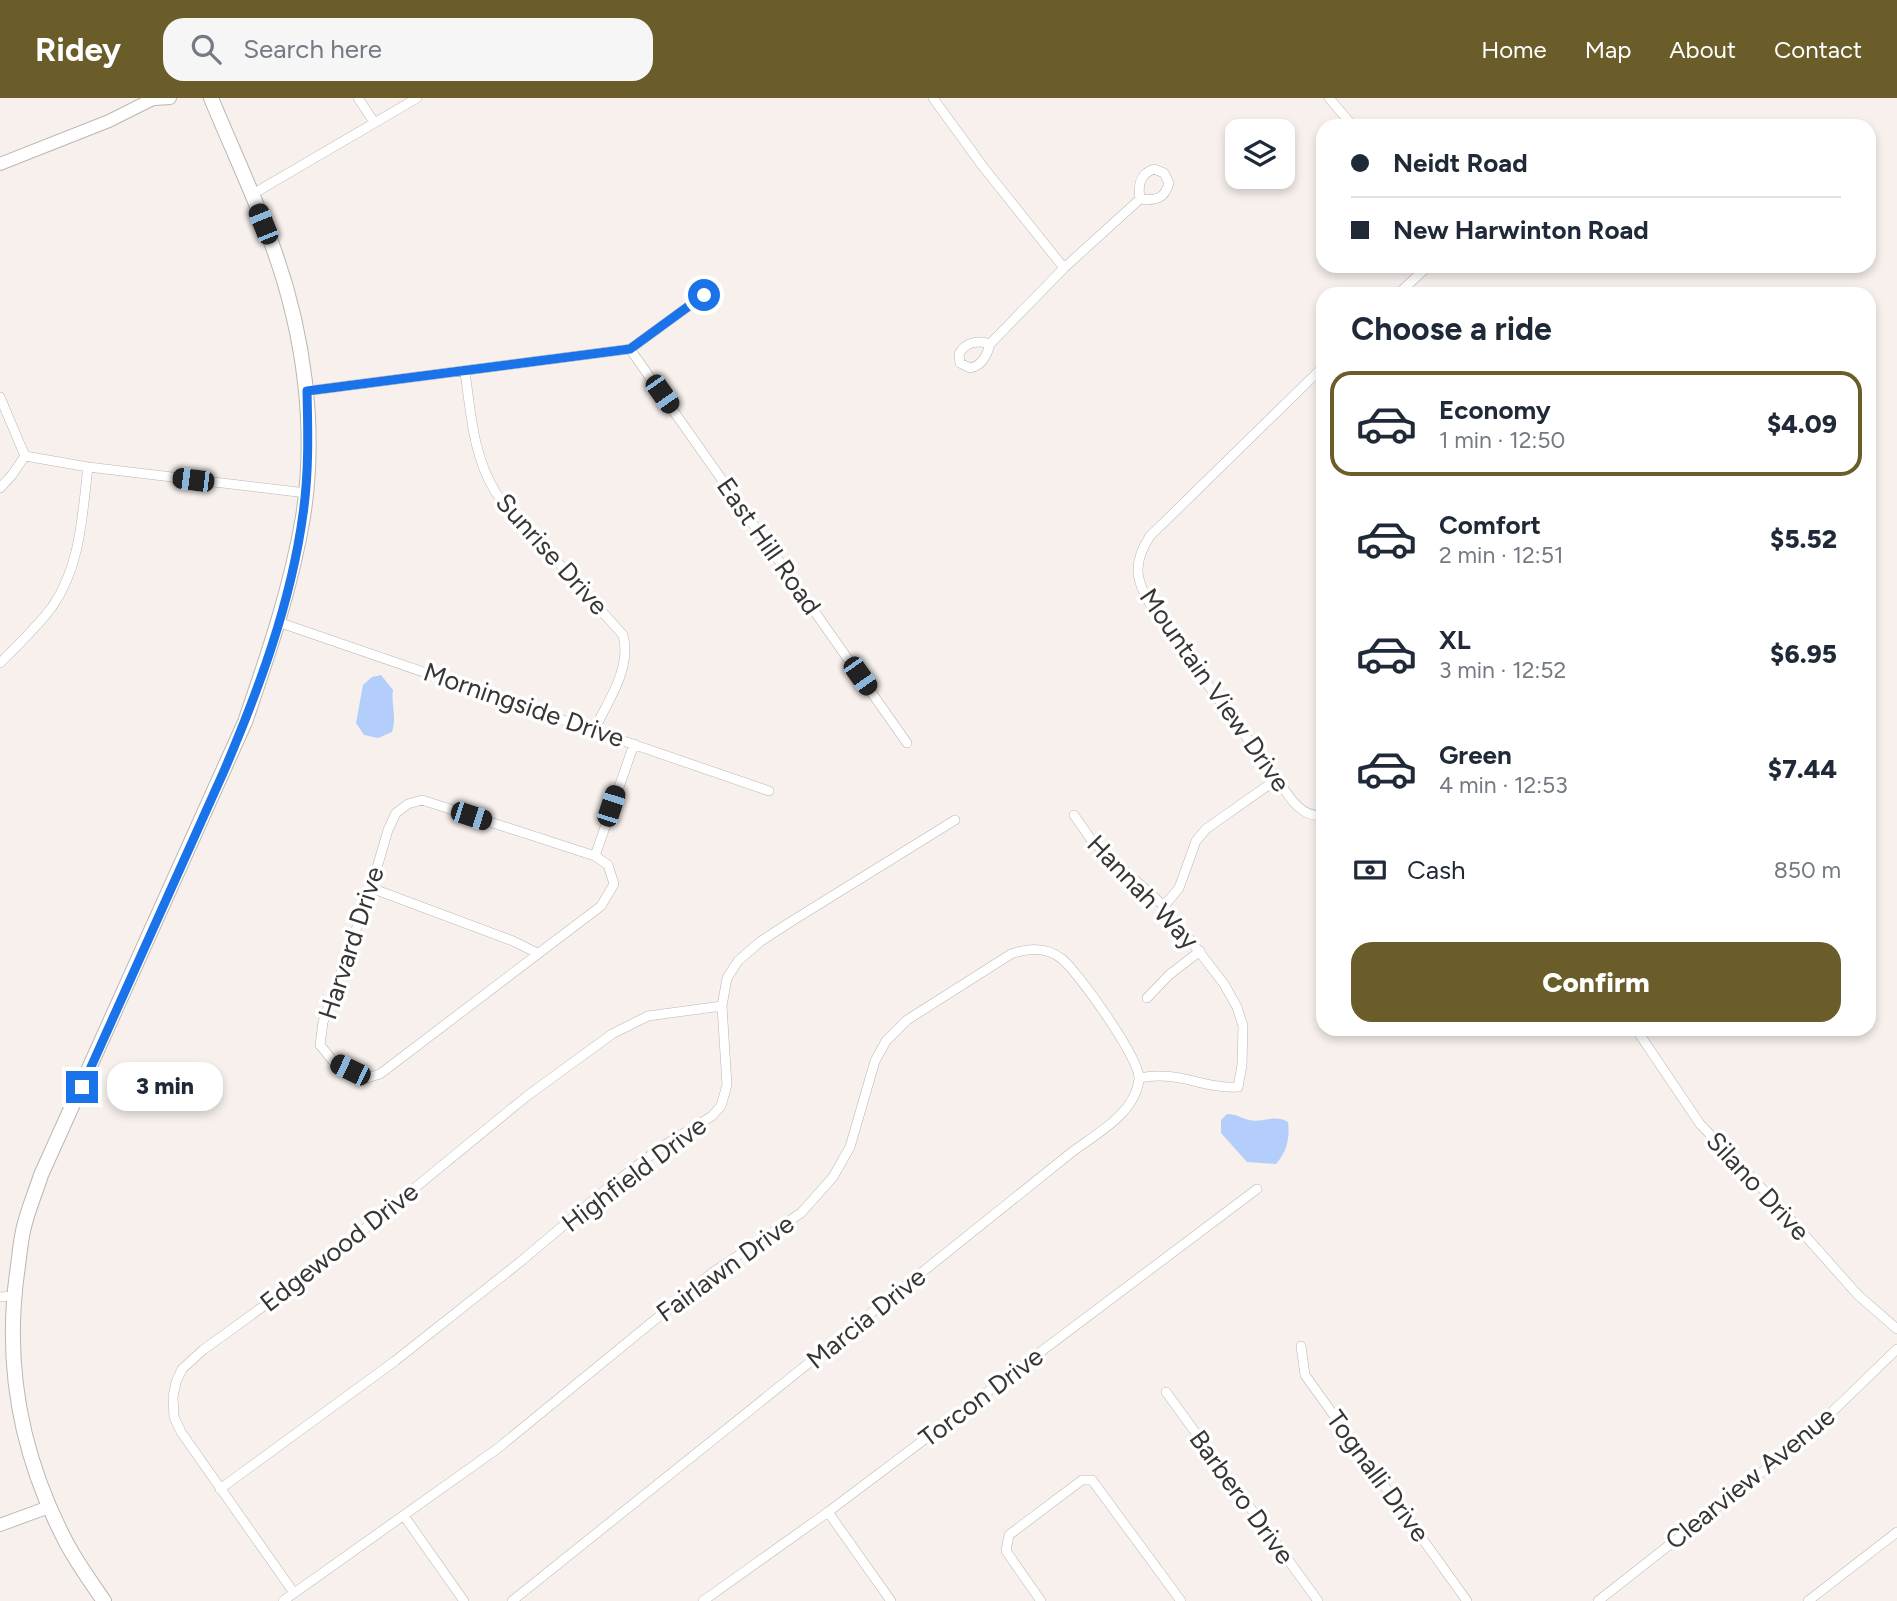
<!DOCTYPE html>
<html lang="en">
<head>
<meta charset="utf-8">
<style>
  body { margin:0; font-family:Figtree,sans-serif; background:#f6f6f7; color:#1f2937; height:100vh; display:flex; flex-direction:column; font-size:26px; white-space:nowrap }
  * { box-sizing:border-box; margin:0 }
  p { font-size:23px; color:#747a83 }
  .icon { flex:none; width:38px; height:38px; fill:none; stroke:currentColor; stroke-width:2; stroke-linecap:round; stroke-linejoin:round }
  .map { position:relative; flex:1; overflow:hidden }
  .side { position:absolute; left:1316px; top:189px; width:560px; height:749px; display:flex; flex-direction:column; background:#fff; border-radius:21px; box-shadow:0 4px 10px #0003 }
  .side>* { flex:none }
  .banner { position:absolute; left:1316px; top:21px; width:560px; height:154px; border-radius:21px; box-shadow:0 4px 10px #0003; display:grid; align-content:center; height:154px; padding:0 35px; background:#fff }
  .fabs { position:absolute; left:1225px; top:21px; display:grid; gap:14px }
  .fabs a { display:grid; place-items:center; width:70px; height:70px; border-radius:14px; background:#fff; box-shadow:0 4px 10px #0003; font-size:35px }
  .end { position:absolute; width:32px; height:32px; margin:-16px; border:9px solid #1a73e8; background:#fff; box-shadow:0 0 0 4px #fff }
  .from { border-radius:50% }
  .bubble { position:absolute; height:49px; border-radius:21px; background:#fff; box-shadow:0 4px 10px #0003; font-size:23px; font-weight:800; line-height:49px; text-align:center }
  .car { position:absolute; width:21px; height:42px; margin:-21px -10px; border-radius:9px; box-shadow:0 0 5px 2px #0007; background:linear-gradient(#222 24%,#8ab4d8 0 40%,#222 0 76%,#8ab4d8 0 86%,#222 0) }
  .banner b { display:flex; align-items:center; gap:24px; height:66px; font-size:26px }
  .banner b+b { border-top:2px solid #e0e1e3 }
  .banner i { width:18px; height:18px; background:#1f2937 }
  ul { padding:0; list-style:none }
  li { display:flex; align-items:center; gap:21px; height:105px; margin:0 14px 10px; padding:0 21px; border:4px solid transparent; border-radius:21px }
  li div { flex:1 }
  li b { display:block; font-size:26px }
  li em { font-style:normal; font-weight:800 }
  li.selected { border-color:#6a5d2a }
  li>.icon { width:63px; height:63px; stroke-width:1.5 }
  h2 { padding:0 35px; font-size:32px; line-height:84px }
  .pay { display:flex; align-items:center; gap:18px; height:77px; padding:0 35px; font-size:26px }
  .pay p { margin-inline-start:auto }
  .primary-button { display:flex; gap:14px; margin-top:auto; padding:14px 35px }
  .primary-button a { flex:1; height:80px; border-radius:21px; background:#6a5d2a; color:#fff; font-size:28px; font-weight:800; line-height:80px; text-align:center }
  header { display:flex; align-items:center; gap:42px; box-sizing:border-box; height:98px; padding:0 35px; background:#6a5d2a; color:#fff }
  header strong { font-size:33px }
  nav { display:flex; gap:38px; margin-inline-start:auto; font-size:24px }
  .search { width:490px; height:63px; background:#f6f6f7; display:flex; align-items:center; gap:18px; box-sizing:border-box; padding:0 24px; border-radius:21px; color:#747a83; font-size:26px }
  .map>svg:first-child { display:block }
  .water { fill:#b4cefb }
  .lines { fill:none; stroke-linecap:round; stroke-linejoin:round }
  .street-casing { stroke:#bcb6b3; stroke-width:10 }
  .secondary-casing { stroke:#bcb6b3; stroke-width:14 }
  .primary-casing { stroke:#bcb6b3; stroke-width:16 }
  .street { stroke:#fff; stroke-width:9 }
  .secondary { stroke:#fff; stroke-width:12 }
  .primary { stroke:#fff; stroke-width:14 }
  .route { stroke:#1a73e8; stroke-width:9 }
  .labels { text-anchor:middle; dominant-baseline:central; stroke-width:7; stroke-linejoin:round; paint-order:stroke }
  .street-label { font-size:26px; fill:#383635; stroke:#fff }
</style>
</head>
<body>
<header>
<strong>Ridey</strong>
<div class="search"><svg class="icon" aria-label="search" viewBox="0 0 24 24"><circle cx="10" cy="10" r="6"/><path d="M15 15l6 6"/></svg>Search here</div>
<nav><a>Home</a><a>Map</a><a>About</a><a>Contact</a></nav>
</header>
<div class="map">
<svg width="1897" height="1503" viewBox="0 0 1897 1503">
  <rect width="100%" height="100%" fill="#f7f0ed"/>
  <path class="water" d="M381,577L393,592C391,607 397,619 392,634L378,640L364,637L356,625L363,587L372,579Z
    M1227,1016C1236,1016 1241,1020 1249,1022C1262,1025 1275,1016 1288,1024C1290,1040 1287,1054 1276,1066L1247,1064L1221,1035V1022Z"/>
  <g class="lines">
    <defs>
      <path id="street" d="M358,0L374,24
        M933,0L984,70L1064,170
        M1329,0L1353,28
        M251,97L417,0
        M1398,196L1428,168
        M990,246C978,242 965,244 959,256L960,265L970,270C982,268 987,258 990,246L1064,170L1140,101C1155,103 1165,101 1169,85L1164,75L1154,71C1139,76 1138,88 1140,101
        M630,251L907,645
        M1323,269L1150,438C1131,467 1136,484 1154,513L1277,681C1288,697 1301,721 1323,717
        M465,274C471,316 473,358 496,395L623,537C632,570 608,603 594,632
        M307,293L630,251L704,197
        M0,299L25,358L88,369L306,395
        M0,390L12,377L25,358
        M278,524L769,693
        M0,565C18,547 37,529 52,509C81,468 82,417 88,369
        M422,702L595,758L608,767L614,786L601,808L380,976L367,980L333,963L320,947L323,924L371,790L388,732L396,715L408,706Z
        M1074,717L1092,743L1164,808L1224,886L1237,909L1243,928L1242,967L1238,989C1201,991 1181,972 1139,980
        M595,758L634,646
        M371,790L513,843L537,855
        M1164,808L1179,790L1196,743L1206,731L1277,681
        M1147,900L1169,877L1200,853
        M1636,931L1700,1026L1776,1105L1858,1197L1897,1231
        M0,1199L14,1198
        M1301,1248L1305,1277L1467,1503
        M1166,1294L1318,1503
        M220,1391L395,1263L520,1164L609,1089L663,1048L712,1018L721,1008L727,987L722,908L727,880L738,863L761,843L792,823L955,722
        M828,1414L891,1503
        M404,1418L464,1503
        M294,1495L181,1334L174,1319L173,1299L176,1284L182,1271L203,1252L323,1165L527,998L612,936L648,918L722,908
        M283,1503L497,1351L712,1175L801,1115L833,1079L850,1049L875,963L886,943L907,922L1011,856C1028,850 1047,849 1062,861C1078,874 1141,962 1139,981C1136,1015 1096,1036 1072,1054L512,1503
        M703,1503L828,1414L1257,1091
        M1041,1503L1006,1453L1009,1437L1082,1382H1092L1181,1503
        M1598,1503L1804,1341L1897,1251
        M1808,1503L1897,1434"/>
      <path id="secondary" d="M155,1L170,0
        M0,66L109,23L155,0
        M0,1427L49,1409"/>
      <path id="primary" d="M104,1503C91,1484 77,1465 66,1444C22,1360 4,1270 17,1175C19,1162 20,1147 23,1133C27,1114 35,1096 41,1077L245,624C268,557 291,490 303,419C317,331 304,236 274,152C256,101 232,51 211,0"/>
    </defs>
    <use href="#street" class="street-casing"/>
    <use href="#secondary" class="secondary-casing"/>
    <use href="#primary" class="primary-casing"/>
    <use href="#street" class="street"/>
    <use href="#secondary" class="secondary"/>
    <use href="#primary" class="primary"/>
  </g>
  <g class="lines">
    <path class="route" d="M82,989L224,673C259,591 291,505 303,416C309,375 308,334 307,293L630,251L704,197"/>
  </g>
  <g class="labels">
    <g class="street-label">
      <text transform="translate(769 448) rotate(55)">East Hill Road</text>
      <text transform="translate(552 456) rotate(48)">Sunrise Drive</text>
      <text transform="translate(1215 592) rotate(55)">Mountain View Drive</text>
      <text transform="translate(524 607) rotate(19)">Morningside Drive</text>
      <text transform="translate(1143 794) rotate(46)">Hannah Way</text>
      <text transform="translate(351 845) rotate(-72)">Harvard Drive</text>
      <text transform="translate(634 1076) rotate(-37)">Highfield Drive</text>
      <text transform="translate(1758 1088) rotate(47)">Silano Drive</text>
      <text transform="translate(339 1149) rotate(-38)">Edgewood Drive</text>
      <text transform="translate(725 1170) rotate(-36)">Fairlawn Drive</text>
      <text transform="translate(866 1220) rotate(-39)">Marcia Drive</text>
      <text transform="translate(981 1299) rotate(-37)">Torcon Drive</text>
      <text transform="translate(1378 1378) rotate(54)">Tognalli Drive</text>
      <text transform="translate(1750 1380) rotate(-39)">Clearview Avenue</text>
      <text transform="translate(1242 1399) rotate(54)">Barbero Drive</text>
    </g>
  </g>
</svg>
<div class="fabs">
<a><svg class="icon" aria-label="layers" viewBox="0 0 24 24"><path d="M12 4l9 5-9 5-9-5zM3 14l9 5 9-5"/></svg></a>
</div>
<i class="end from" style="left:704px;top:197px"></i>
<i class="end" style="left:82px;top:989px"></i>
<div class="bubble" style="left:107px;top:964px;width:116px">3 min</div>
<i class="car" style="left:263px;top:126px;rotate:338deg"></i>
<i class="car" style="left:662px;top:296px;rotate:145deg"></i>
<i class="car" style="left:193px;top:382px;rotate:277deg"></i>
<i class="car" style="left:860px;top:578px;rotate:145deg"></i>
<i class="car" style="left:611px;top:708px;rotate:18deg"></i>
<i class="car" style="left:471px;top:718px;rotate:108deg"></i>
<i class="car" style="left:350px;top:972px;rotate:296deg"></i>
<div class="banner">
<b><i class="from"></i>Neidt Road</b>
<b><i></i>New Harwinton Road</b>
</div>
<section class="side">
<h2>Choose a ride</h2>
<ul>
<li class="selected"><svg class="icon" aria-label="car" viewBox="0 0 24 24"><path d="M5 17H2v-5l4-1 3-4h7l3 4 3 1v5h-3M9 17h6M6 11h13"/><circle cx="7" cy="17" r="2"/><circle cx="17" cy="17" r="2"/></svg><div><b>Economy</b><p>1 min · 12:50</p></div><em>$4.09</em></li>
<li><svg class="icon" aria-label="car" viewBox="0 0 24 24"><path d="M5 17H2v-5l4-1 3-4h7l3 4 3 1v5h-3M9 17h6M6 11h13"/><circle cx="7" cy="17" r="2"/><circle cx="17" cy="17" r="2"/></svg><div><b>Comfort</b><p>2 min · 12:51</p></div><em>$5.52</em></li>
<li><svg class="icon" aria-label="car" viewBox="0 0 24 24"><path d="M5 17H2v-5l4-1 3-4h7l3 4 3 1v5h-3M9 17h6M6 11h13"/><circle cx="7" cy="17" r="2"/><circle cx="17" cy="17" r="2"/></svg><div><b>XL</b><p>3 min · 12:52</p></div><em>$6.95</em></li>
<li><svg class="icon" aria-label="car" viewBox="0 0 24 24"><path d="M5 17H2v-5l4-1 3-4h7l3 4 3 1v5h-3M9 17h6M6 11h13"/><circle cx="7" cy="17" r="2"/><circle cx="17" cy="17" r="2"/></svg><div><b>Green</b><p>4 min · 12:53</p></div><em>$7.44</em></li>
</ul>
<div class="pay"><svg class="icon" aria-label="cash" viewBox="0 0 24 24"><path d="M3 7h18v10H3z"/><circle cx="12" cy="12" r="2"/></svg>Cash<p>850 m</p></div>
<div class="primary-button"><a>Confirm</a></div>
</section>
</div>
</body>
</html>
